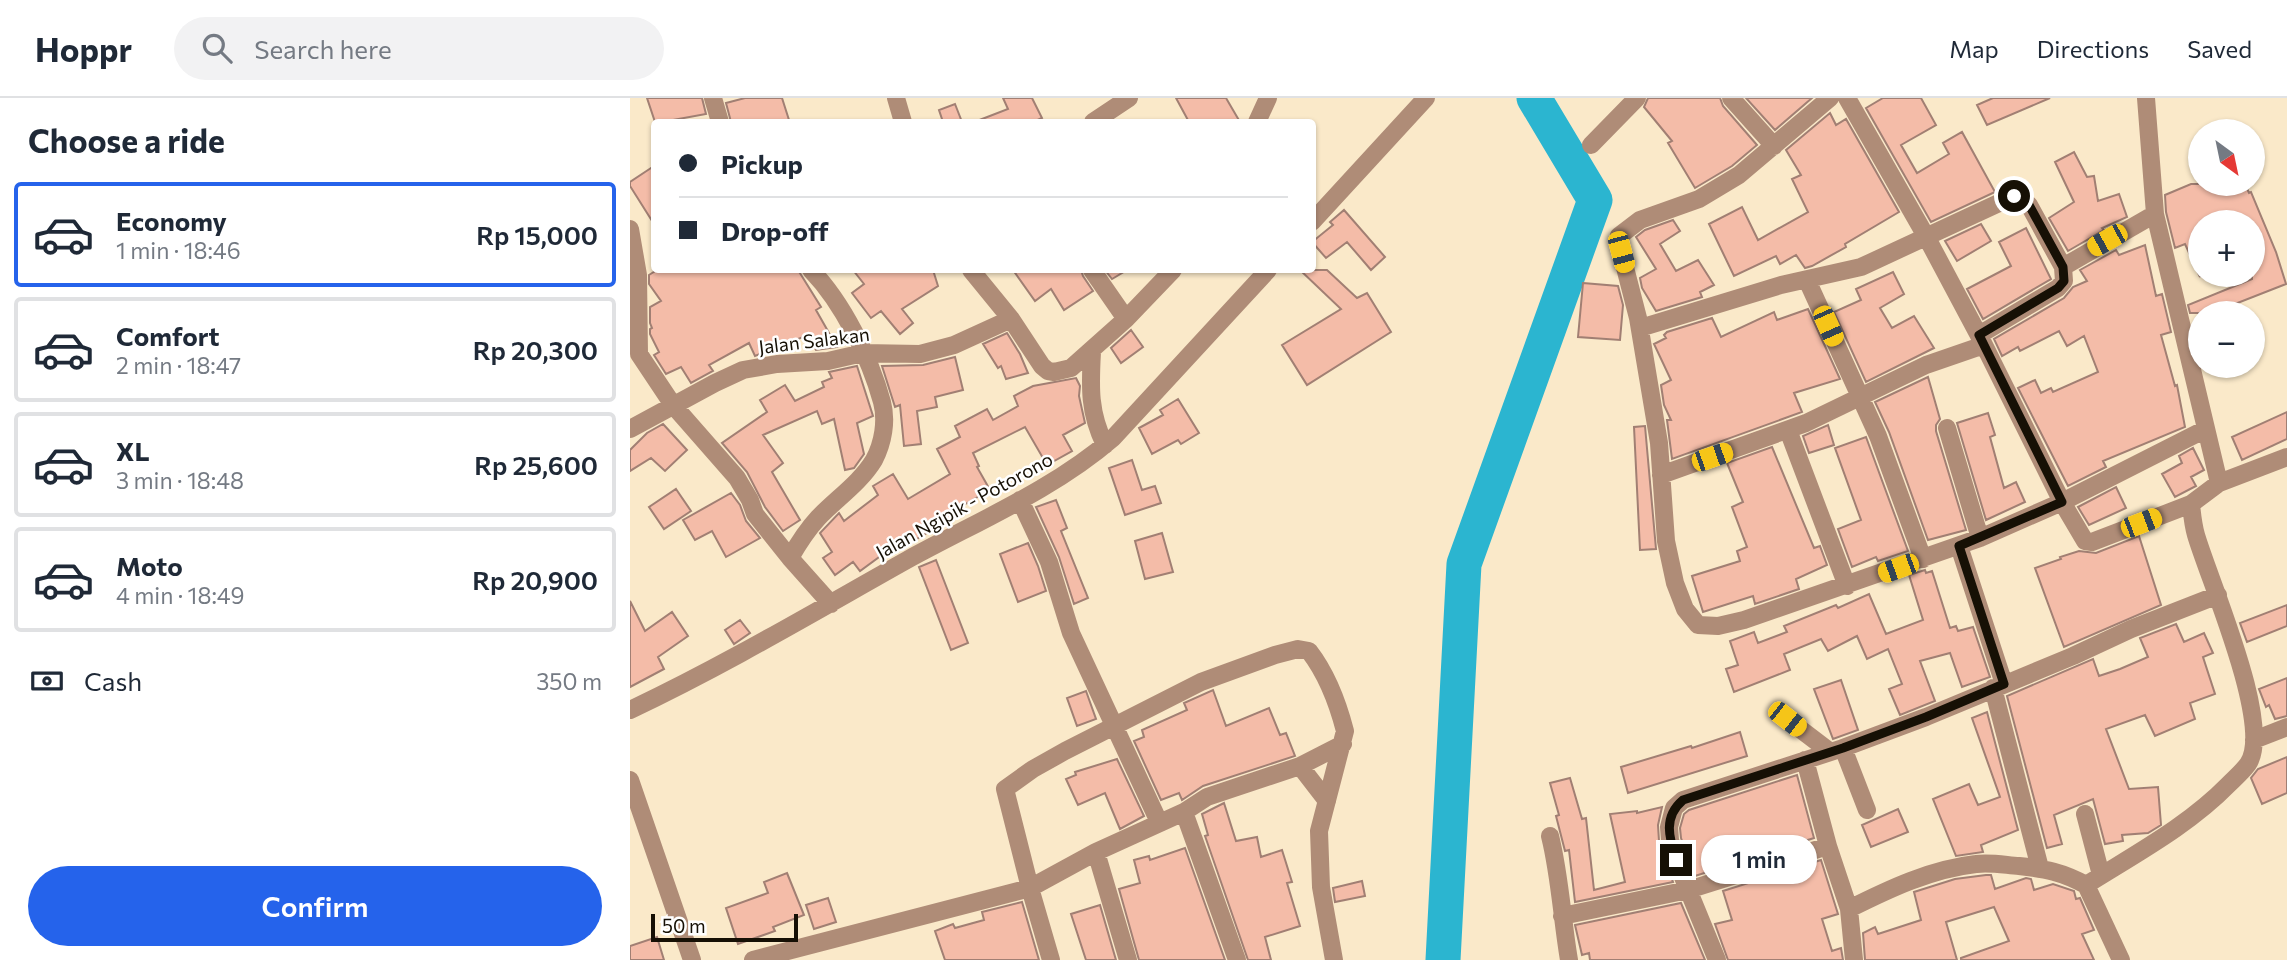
<!DOCTYPE html>
<html lang="en">
<head>
<meta charset="utf-8">
<style>
  body { margin:0; font-family:Commissioner,sans-serif; background:#f2f2f3; color:#1f2937; height:100vh; display:flex; flex-direction:column; font-size:26px; white-space:nowrap }
  * { box-sizing:border-box; margin:0 }
  p { font-size:23px; color:#747a83 }
  .icon { flex:none; width:38px; height:38px; fill:none; stroke:currentColor; stroke-width:2; stroke-linecap:round; stroke-linejoin:round }
  .map { position:relative; flex:1; overflow:hidden }
  .sheet { display:flex; flex-direction:column; background:#fff; width:630px }
  .sheet>* { flex:none }
  .top-card { position:absolute; left:21px; top:21px; width:665px; height:154px; border-radius:7px; box-shadow:0 2px 5px #0004; display:grid; align-content:center; height:154px; padding:0 28px; background:#fff }
  .needle { width:46px; rotate:147deg }
  .buttons { position:absolute; left:1558px; top:21px; display:grid; gap:14px }
  .buttons a { display:grid; place-items:center; width:77px; height:77px; border-radius:50%; background:#fff; box-shadow:0 2px 5px #0004; font-size:35px }
  .scale { position:absolute; left:21px; bottom:18px; width:147px; box-sizing:border-box; padding-left:7px; border:4px solid #161005; border-top:0; font-size:19px; line-height:24px; white-space:nowrap; color:#161005; -webkit-text-stroke:5px #fff; paint-order:stroke }
  .end { position:absolute; width:32px; height:32px; margin:-16px; border:9px solid #161005; background:#fff; box-shadow:0 0 0 4px #fff }
  .from { border-radius:50% }
  .bubble { position:absolute; height:49px; border-radius:24px; background:#fff; box-shadow:0 2px 5px #0004; font-size:23px; font-weight:600; line-height:49px; text-align:center }
  .car { position:absolute; width:21px; height:42px; margin:-21px -10px; border-radius:9px; box-shadow:0 0 5px 2px #0007; background:linear-gradient(#f5c518 24%,#345 0 40%,#f5c518 0 76%,#345 0 86%,#f5c518 0) }
  .top-card b { display:flex; align-items:center; gap:24px; height:66px; font-size:26px }
  .top-card b+b { border-top:2px solid #e0e1e3 }
  .top-card i { width:18px; height:18px; background:#1f2937 }
  ul { padding:0; list-style:none }
  li { display:flex; align-items:center; gap:21px; height:105px; margin:0 14px 10px; padding:0 14px; border:4px solid #e0e1e3; border-radius:7px }
  li div { flex:1 }
  li b { display:block; font-size:26px }
  li em { font-style:normal; font-weight:600 }
  li.selected { border-color:#2563eb }
  li>.icon { width:63px; height:63px; stroke-width:1.5 }
  h2 { padding:0 28px; font-size:32px; line-height:84px }
  .pay { display:flex; align-items:center; gap:18px; height:77px; padding:0 28px; font-size:26px }
  .pay p { margin-inline-start:auto }
  .button { display:flex; gap:14px; margin-top:auto; padding:14px 28px }
  .button a { flex:1; height:80px; border-radius:42px; background:#2563eb; color:#fff; font-size:28px; font-weight:600; line-height:80px; text-align:center }
  header { display:flex; align-items:center; gap:42px; box-sizing:border-box; height:98px; padding:0 35px; background:#fff; border-bottom:2px solid #e0e1e3 }
  header strong { font-size:33px }
  nav { display:flex; gap:38px; margin-inline-start:auto; font-size:24px }
  .search { width:490px; height:63px; background:#f2f2f3; display:flex; align-items:center; gap:18px; box-sizing:border-box; padding:0 24px; border-radius:38px; color:#747a83; font-size:26px }
  main { display:flex; flex:1; min-height:0 }
  .map>svg:first-child { display:block }
  .lines { fill:none; stroke-linecap:round; stroke-linejoin:round }
  .river { stroke:#2bb5d0; stroke-width:35 }
  .building { fill:#f4bca8; stroke:#a17f73; stroke-width:2 }
  .minor { stroke:#af8c77; stroke-width:18 }
  .route { stroke:#161005; stroke-width:9 }
  .labels { text-anchor:middle; dominant-baseline:central; stroke-width:5; stroke-linejoin:round; paint-order:stroke }
  .street-label { font-size:19px; fill:#161005; stroke:#fff }
</style>
</head>
<body>
<header>
<strong>Hoppr</strong>
<div class="search"><svg class="icon" aria-label="search" viewBox="0 0 24 24"><circle cx="10" cy="10" r="6"/><path d="M15 15l6 6"/></svg>Search here</div>
<nav><a>Map</a><a>Directions</a><a>Saved</a></nav>
</header>
<main>
<section class="sheet">
<h2>Choose a ride</h2>
<ul>
<li class="selected"><svg class="icon" aria-label="car" viewBox="0 0 24 24"><path d="M5 17H2v-5l4-1 3-4h7l3 4 3 1v5h-3M9 17h6M6 11h13"/><circle cx="7" cy="17" r="2"/><circle cx="17" cy="17" r="2"/></svg><div><b>Economy</b><p>1 min · 18:46</p></div><em>Rp 15,000</em></li>
<li><svg class="icon" aria-label="car" viewBox="0 0 24 24"><path d="M5 17H2v-5l4-1 3-4h7l3 4 3 1v5h-3M9 17h6M6 11h13"/><circle cx="7" cy="17" r="2"/><circle cx="17" cy="17" r="2"/></svg><div><b>Comfort</b><p>2 min · 18:47</p></div><em>Rp 20,300</em></li>
<li><svg class="icon" aria-label="car" viewBox="0 0 24 24"><path d="M5 17H2v-5l4-1 3-4h7l3 4 3 1v5h-3M9 17h6M6 11h13"/><circle cx="7" cy="17" r="2"/><circle cx="17" cy="17" r="2"/></svg><div><b>XL</b><p>3 min · 18:48</p></div><em>Rp 25,600</em></li>
<li><svg class="icon" aria-label="car" viewBox="0 0 24 24"><path d="M5 17H2v-5l4-1 3-4h7l3 4 3 1v5h-3M9 17h6M6 11h13"/><circle cx="7" cy="17" r="2"/><circle cx="17" cy="17" r="2"/></svg><div><b>Moto</b><p>4 min · 18:49</p></div><em>Rp 20,900</em></li>
</ul>
<div class="pay"><svg class="icon" aria-label="cash" viewBox="0 0 24 24"><path d="M3 7h18v10H3z"/><circle cx="12" cy="12" r="2"/></svg>Cash<p>350 m</p></div>
<div class="button"><a>Confirm</a></div>
</section>
<div class="map">
<svg width="1657" height="862" viewBox="0 0 1657 862">
  <rect width="100%" height="100%" fill="#fae9c9"/>
  <g class="lines">
    <path class="river" d="M813,862L834,466L965,102L904,0"/>
  </g>
  <path class="building" d="M17,0H72L76,16L43,22L44,24H25Z
    M115,0H152L159,22L150,24H101L96,5Z
    M373,0H402L412,20L403,24H348L347,23L378,11Z
    M546,0H596L610,24H559Z
    M1018,0H1090L1093,8L1127,47L1102,68L1065,90L1038,45L1042,43L1014,9Z
    M1116,0H1182L1145,32Z
    M1253,0H1291L1306,27L1271,47L1287,75L1319,56L1313,45L1332,34L1365,94L1301,124L1236,10Z
    M1363,0H1420L1357,27L1347,7Z
    M325,6L332,24H313L309,12Z
    M1200,15L1206,27L1216,21L1269,114L1215,146L1216,149L1182,168L1175,170L1166,157L1150,166L1146,158L1104,178L1079,126L1112,109L1128,142L1178,114L1162,81L1171,77L1156,52Z
    M1444,54L1457,79L1464,78L1468,103L1489,96L1497,119L1472,130L1474,132L1438,153L1419,120L1444,104L1425,64Z
    M24,68V126L0,88V84Z
    M1561,86H1615L1619,95L1621,94L1646,154L1656,186L1582,215H1560L1558,207L1622,181V124H1570V179L1555,146L1545,150L1536,114L1535,97Z
    M714,112L755,159L741,172L717,144L696,160L682,144L703,127L700,124Z
    M1043,122L1050,133L1030,146L1046,173L1068,162L1084,187L1070,194L1072,199L1026,213L1012,190L1010,180L1026,171L1006,139L1015,132Z
    M1351,126L1361,143L1327,163L1315,143Z
    M1396,130L1421,181L1353,221L1337,191L1381,168L1369,144Z
    M1515,147L1526,198L1532,196L1541,234L1531,237L1545,288L1547,287L1555,329L1473,363L1476,369L1438,388L1388,290L1405,282L1411,295L1421,290L1423,294L1468,274L1454,238L1437,248L1429,233L1390,253L1388,249L1372,258L1364,241L1434,200L1443,189L1457,183L1450,172L1486,152L1489,157Z
    M27,172H168L191,209L186,212L207,249L186,252L178,237L125,258L119,245L79,267L83,273L61,285L51,269L36,276L24,257L29,254L20,236V231L22,230L20,225V209L31,203L19,186V177Z
    M223,172H303L308,188L272,211L283,225L270,236L251,213L241,220L222,195L234,186Z
    M383,172H451L453,178L463,193L434,212L421,191L405,203Z
    M475,172H497L482,181Z
    M670,172H697L727,200L737,195L761,234L677,287L652,247L711,211Z
    M1263,174L1274,196L1250,210L1262,230L1284,218L1304,250L1236,284L1204,214L1231,202L1226,191Z
    M953,185L988,188L993,207L990,242L948,239Z
    M1178,211L1210,281L1164,295L1172,314L1042,361L1037,322H1041L1034,307L1031,287L1041,282L1024,246L1036,240L1034,237L1037,234L1082,220L1091,239L1144,214L1147,222Z
    M501,232L513,249L491,265L481,250Z
    M377,235L390,256L398,275L376,281L371,268L368,270L353,246Z
    M325,259L333,292L305,299L307,309L287,313L291,346L274,348L270,307L265,309L252,268L293,267Z
    M227,268L243,318L227,325L234,356L224,370L215,372L204,321L192,326L187,313L133,337L153,365L142,374L170,422L153,433L135,409L117,374L92,345L137,314L130,302L155,287L165,303L194,289L192,284L202,280L199,274Z
    M1298,279L1310,321L1306,327V333L1336,432L1298,442L1259,334L1245,304Z
    M446,280L450,288L449,298L455,325L433,337L442,353L417,367L395,329L343,355L349,368L347,369L360,392L332,408L335,412L280,445L279,443L257,456L256,454L230,473L223,464L205,477L193,460L202,454L190,435L209,415L214,423L248,397L243,388L263,376L278,401L320,376L307,351L330,339L325,328L357,311L363,322L388,308L384,298L403,288Z
    M548,301L569,335L551,346L548,342L522,356L509,330L533,317L530,312Z
    M1657,314V341L1612,362L1602,339Z
    M1358,315L1365,337L1360,339L1374,390L1386,384L1395,404L1356,422L1327,325Z
    M33,326L57,352L35,373L21,360L0,373V352L17,335Z
    M1198,327L1204,347L1179,355L1173,338Z
    M1015,328L1026,451L1010,452L1004,329Z
    M1236,339L1278,453L1248,463L1246,459L1222,469L1208,431L1231,422L1205,350Z
    M1142,349L1184,450L1190,448L1197,467L1166,481L1169,491L1125,506L1123,498L1073,514L1062,478L1110,463L1107,453L1117,449L1102,409L1113,404L1097,365Z
    M1563,350L1574,372L1561,379L1566,388L1545,399L1532,376L1552,365L1549,358Z
    M502,362L512,392L525,388L531,405L495,417L479,370Z
    M1486,389L1496,410L1459,427L1448,409Z
    M46,391L61,413L34,431L19,409Z
    M101,395L110,407L116,423L130,440L96,459L82,433L65,442L53,422Z
    M426,402L437,430L431,433L458,500L444,506L429,459L406,409Z
    M532,435L543,474L515,481L505,443Z
    M1509,438L1531,507L1434,549L1405,470L1431,461L1430,459L1449,453L1466,455Z
    M398,445L408,468L416,493L388,504L370,456Z
    M306,462L338,545L321,552L289,469Z
    M1295,472L1296,475L1302,473L1320,530L1326,528L1328,533L1343,529L1360,579L1332,589L1320,555L1290,563L1305,603L1270,617L1259,591L1272,586L1258,551L1237,561L1227,538L1198,553L1191,541L1154,556L1160,572L1104,594L1096,571L1108,567L1100,543L1124,534L1128,545L1157,534L1154,528L1206,507L1208,510L1239,496L1256,536L1293,522L1279,477Z
    M0,503L15,533L42,514L58,538L28,559L34,571L0,589Z
    M1657,507V528L1617,544L1610,525Z
    M110,522L120,535L104,546L95,532Z
    M1546,526L1554,544L1574,535L1583,555L1573,559L1585,596L1560,605L1565,621L1525,638L1515,617L1476,631L1499,691L1528,689L1531,727L1518,735L1492,737L1493,743L1475,746L1463,701L1424,717L1432,746L1417,750L1377,598L1463,561L1469,578L1490,571L1518,559L1510,540Z
    M1657,580V618L1645,621L1639,607L1636,609L1629,591Z
    M1211,582L1228,632L1203,641L1184,591Z
    M583,592L596,628L639,610L650,637L656,635L665,658L573,688L552,702L549,695L531,702L504,643L514,639L512,632L557,612L554,605Z
    M456,593L466,621L447,628L437,600Z
    M1357,614L1388,732L1351,747L1353,754L1326,758L1303,701L1339,686L1348,707L1370,699L1342,620Z
    M1110,634L1117,658L998,695L991,669L1061,648L1062,650Z
    M1657,659V695L1632,706L1621,680L1628,671Z
    M487,661L514,718L490,731L475,695L448,707L436,681L446,677L445,674Z
    M1167,677L1184,740L1065,778L1051,740L1050,730L1054,716L1059,712Z
    M940,680L952,721L956,720L964,792L995,784L980,716L1007,713V715L1032,709L1028,727L1029,743L1043,784L945,804L939,752L935,753L926,718L929,717L920,685Z
    M594,705L606,743L627,739L631,759L652,752L662,784L657,785L670,828L635,839L641,862H618L575,738L578,737L572,716Z
    M1268,711L1278,734L1241,749L1232,727Z
    M555,750L595,862H509L489,791L510,785L504,762L519,758L520,762Z
    M1191,762L1208,816L1192,821L1202,853L1211,850L1213,862H1098L1085,826L1102,822L1093,793Z
    M157,775L174,817L143,829L145,833L108,846L96,810L138,795L134,784Z
    M1356,777H1361L1365,791L1396,780L1401,781L1404,792L1423,786L1444,793L1446,801L1450,800L1464,832L1452,836L1464,862H1331V860L1379,843L1364,809L1316,824L1327,862H1235L1233,835L1245,829L1248,836L1291,822L1284,794L1325,781Z
    M732,783L735,798L705,804L703,790Z
    M198,800L206,824L184,831L176,807Z
    M392,804L409,862H315L305,833L323,826L325,830L354,822L352,814Z
    M1051,805L1075,862H960L959,855L952,857L945,827Z
    M470,807L486,862H456L441,816Z
    M27,839L34,862H0V848Z"/>
  <g class="lines">
    <path class="minor" d="M83,0L90,24
      M266,0L273,24
      M1101,0L1144,48
      M1200,0L1109,77L1069,101L1010,122L989,138L991,154L1008,220L1029,345L1036,443L1045,485L1055,511L1068,527L1088,528L1114,522L1350,440L1432,404L1576,331
      M1217,0L1297,140L1354,247L1432,404L1455,443L1462,444L1561,406
      M1516,0L1525,116L1589,385
      M463,24L499,0
      M627,24L638,0
      M961,47L1007,0
      M682,124L796,0
      M0,131L8,177L9,256L43,307L107,380L120,402L125,416L160,460
      M181,172C213,205 240,260 252,304C257,323 253,345 244,362C230,385 206,401 188,420C176,433 168,446 160,460L201,506
      M341,172L381,221L412,268L418,273L424,274L441,270L496,221L543,172
      M462,172L496,221
      M1177,182L1248,338L1293,461
      M1010,230L1151,187L1231,169L1384,98L1391,100L1399,107L1433,169
      M1349,237L1428,190L1434,183L1433,169L1525,116
      M462,254C460,289 459,315 475,347
      M1317,330L1350,440
      M0,331L85,285L113,272L147,266L198,263L233,255L290,256L324,247L381,221
      M1158,332L1217,488
      M1031,377L1176,325L1296,267L1354,247
      M390,402L419,464L441,535L529,724
      M1329,448L1374,586
      M1363,590L1410,770
      M0,612C95,567 186,513 277,462C346,424 423,392 483,340L638,172
      M1157,621L1199,653
      M1624,642L1657,629
      M1213,650L1237,712
      M1175,662L1198,748L1219,811L1224,862
      M670,668L697,703
      M0,682L62,862
      M554,714L607,862
      M1455,716L1471,777
      M920,738C930,778 932,821 939,862
      M466,754L498,862
      M1219,811C1259,791 1301,771 1346,766C1359,764 1375,767 1389,768C1416,771 1432,774 1456,787
      M932,818L1058,792L1198,748
      M123,862L400,790L466,754L554,714L577,699L670,668L713,646
      M421,862L400,790L375,691L403,671L435,653L571,584L645,557L668,551L679,553C696,575 708,606 715,633L689,733L691,789L704,862
      M1087,862L1046,762L1040,742L1039,729L1044,710L1053,702L1213,650L1296,619L1443,558L1501,531L1588,497
      M1491,862L1456,787C1505,756 1558,728 1599,686C1605,680 1613,673 1618,666C1644,628 1579,482 1566,437C1563,427 1562,416 1561,406L1589,385L1657,359"/>
  </g>
  <g class="lines">
    <path class="route" d="M1046,762C1039,739 1033,719 1053,702L1213,650L1296,619L1374,586L1329,448L1432,404L1349,237L1428,190L1434,183L1433,169L1399,107L1391,100L1384,98"/>
  </g>
  <g class="labels">
    <g class="street-label">
      <text transform="translate(184 242) rotate(-7)">Jalan Salakan</text>
      <text transform="translate(334 407) rotate(-29)">Jalan Ngipik - Potorono</text>
    </g>
  </g>
</svg>
<div class="buttons">
<a><svg class="needle" viewBox="-14 -14 28 28"><path d="M0-13l5 13h-10z" fill="#e53935"/><path d="M0 13l5-13h-10z" fill="#747a83"/></svg></a>
<a>+</a>
<a>−</a>
</div>
<div class="scale">50 m</div>
<i class="end from" style="left:1384px;top:98px"></i>
<i class="end" style="left:1046px;top:762px"></i>
<div class="bubble" style="left:1071px;top:737px;width:116px">1 min</div>
<i class="car" style="left:1477px;top:142px;rotate:241deg"></i>
<i class="car" style="left:991px;top:154px;rotate:165deg"></i>
<i class="car" style="left:1198px;top:228px;rotate:156deg"></i>
<i class="car" style="left:1082px;top:359px;rotate:71deg"></i>
<i class="car" style="left:1511px;top:425px;rotate:69deg"></i>
<i class="car" style="left:1268px;top:470px;rotate:250deg"></i>
<i class="car" style="left:1157px;top:621px;rotate:128deg"></i>
<div class="top-card">
<b><i class="from"></i>Pickup</b>
<b><i></i>Drop-off</b>
</div>
</div>
</main>
</body>
</html>
